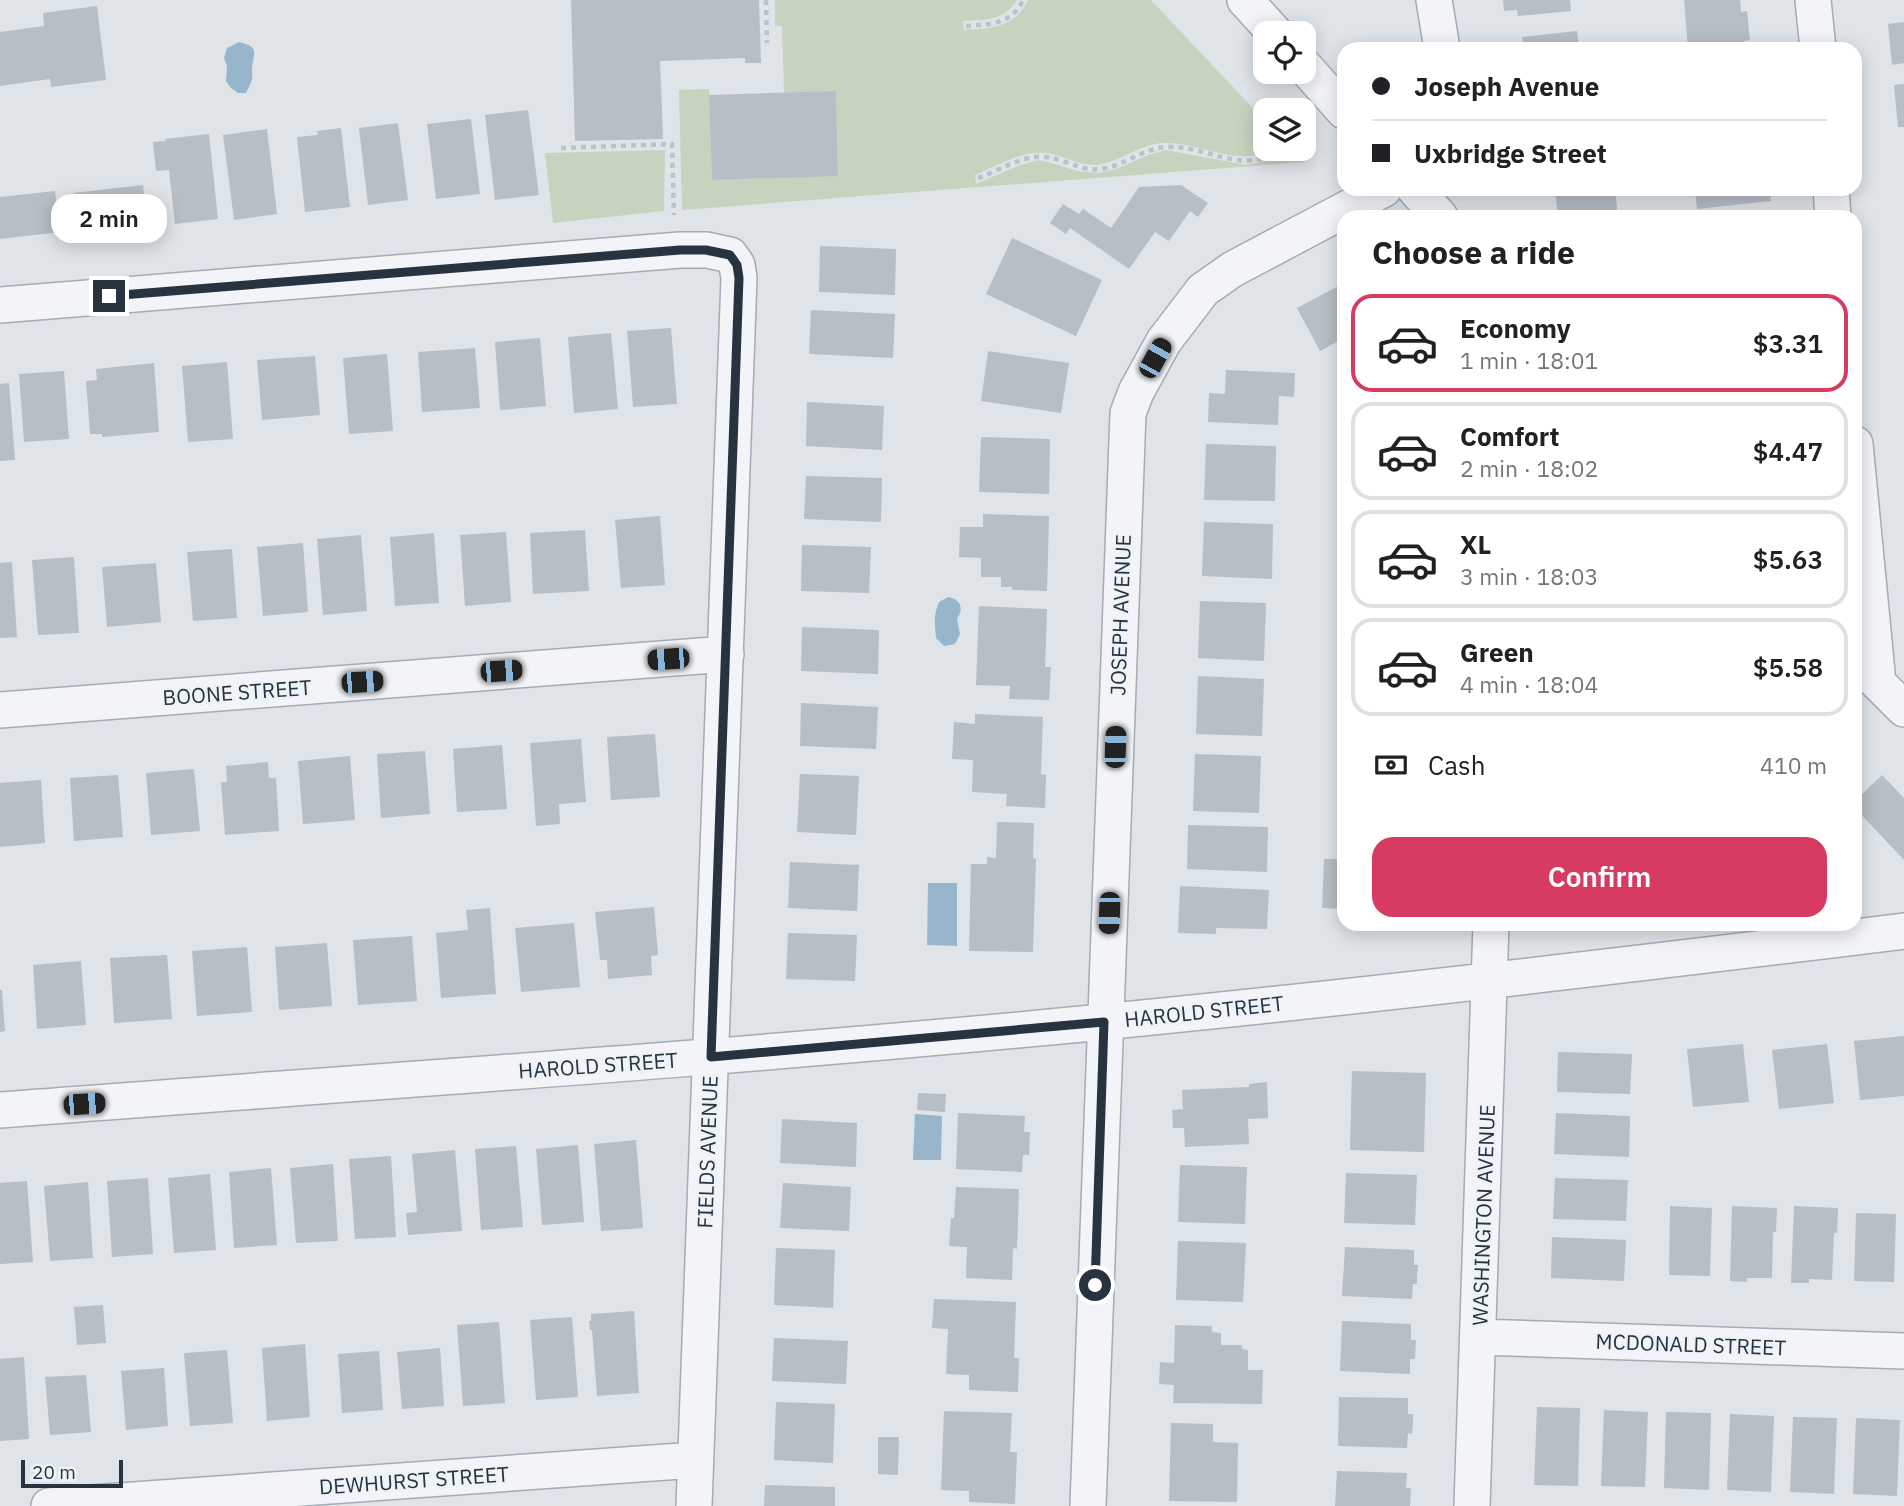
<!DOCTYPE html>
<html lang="en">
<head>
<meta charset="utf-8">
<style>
  body { margin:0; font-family:"IBM Plex Sans",sans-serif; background:#f2f2f2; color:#202124; height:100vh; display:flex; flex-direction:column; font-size:26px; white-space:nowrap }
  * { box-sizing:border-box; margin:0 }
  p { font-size:23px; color:#757577 }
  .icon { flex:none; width:38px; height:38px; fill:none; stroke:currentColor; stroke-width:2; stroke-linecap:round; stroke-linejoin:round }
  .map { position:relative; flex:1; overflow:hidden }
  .sheet { position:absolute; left:1337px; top:210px; width:525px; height:721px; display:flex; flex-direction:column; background:#fff; border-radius:21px; box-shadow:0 4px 18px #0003 }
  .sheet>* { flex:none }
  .guide { position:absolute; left:1337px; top:42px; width:525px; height:154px; border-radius:21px; box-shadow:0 4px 18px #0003; display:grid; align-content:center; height:154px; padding:0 35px; background:#fff }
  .tools { position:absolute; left:1253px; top:21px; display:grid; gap:14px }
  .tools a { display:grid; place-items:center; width:63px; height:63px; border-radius:14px; background:#fff; box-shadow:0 4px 18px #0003; font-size:35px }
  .scale { position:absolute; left:21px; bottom:18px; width:102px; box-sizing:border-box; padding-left:7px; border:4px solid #273341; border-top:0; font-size:19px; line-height:24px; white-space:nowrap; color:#273341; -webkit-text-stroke:5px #eef3f7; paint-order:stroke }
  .end { position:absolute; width:32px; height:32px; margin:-16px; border:9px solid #273341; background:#fff; box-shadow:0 0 0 4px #fff }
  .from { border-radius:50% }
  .bubble { position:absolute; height:49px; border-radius:21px; background:#fff; box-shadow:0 4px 18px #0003; font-size:23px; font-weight:600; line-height:49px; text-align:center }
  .car { position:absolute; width:21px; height:42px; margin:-21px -10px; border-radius:9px; box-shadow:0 0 5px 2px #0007; background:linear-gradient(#222 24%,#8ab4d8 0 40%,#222 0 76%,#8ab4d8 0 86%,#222 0) }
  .guide b { display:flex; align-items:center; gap:24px; height:66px; font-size:26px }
  .guide b+b { border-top:2px solid #e0e0e0 }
  .guide i { width:18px; height:18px; background:#202124 }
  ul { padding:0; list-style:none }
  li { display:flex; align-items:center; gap:21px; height:98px; margin:0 14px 10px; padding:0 21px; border:4px solid #e0e0e0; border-radius:21px }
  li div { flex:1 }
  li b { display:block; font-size:26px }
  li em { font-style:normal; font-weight:600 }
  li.on { border-color:#d73b61 }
  li>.icon { width:63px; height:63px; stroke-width:1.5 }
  h2 { padding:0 35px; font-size:32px; line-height:84px }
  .pay { display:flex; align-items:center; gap:18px; height:77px; padding:0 35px; font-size:26px }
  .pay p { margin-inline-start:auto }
  .action { display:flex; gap:14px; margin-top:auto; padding:14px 35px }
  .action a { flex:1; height:80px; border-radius:21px; background:#d73b61; color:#fff; font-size:28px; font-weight:600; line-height:80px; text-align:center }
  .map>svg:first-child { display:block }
  .green { fill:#c6d4bf }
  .water { fill:#97b6cc }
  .building { fill:#b6bec6 }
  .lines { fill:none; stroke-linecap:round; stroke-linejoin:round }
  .minor-casing { stroke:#a4abb3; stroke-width:38 }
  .path { stroke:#bdc2c8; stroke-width:4.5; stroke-dasharray:5 5; stroke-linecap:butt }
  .minor { stroke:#f2f4f7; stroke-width:35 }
  .route { stroke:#273341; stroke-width:9 }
  .labels { text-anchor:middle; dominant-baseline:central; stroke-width:5; stroke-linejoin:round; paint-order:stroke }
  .street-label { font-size:21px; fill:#273341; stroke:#eef3f7 }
</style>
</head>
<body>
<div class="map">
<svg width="1904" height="1506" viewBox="0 0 1904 1506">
  <rect width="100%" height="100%" fill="#dfe4e9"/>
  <path class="green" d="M775,0H1017C1004,21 985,20 963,21L964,30C991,29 1015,27 1028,0H1151L1265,121V149H1272C1237,169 1200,141 1163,143C1139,144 1121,162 1097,165C1079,166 1063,155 1046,153C1021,150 997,166 975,175L976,184L1020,165L1039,160L1048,162L1078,171L1098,173L1116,169L1148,155L1166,150L1246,165L1270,160L1288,149H1292L1305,162L682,210L679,90L709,89L712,180L838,175L836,91L784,93L782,26H775Z
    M665,150L664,211L553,223L545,153Z"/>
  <path class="water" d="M239,42C262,47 252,55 252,70C253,82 251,82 246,93H238L231,88L226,81L227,66L224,58L227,48Z
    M948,597C961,599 964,609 957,619L960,634L955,644L944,646L936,638C935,624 933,617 939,602Z
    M928,883H957V946L927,945Z
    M915,1114L942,1116L941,1160H913Z"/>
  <path class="building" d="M571,0H759L761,63H745V58L660,61L663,139L575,141Z
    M1503,0H1570L1571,11L1518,16L1517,10L1504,11Z
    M1684,0H1740L1741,12L1747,11L1750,40L1744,41L1745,49H1688Z
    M97,6L106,80L51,87L50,79L0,86V32L44,26L43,13Z
    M1904,22V63L1892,65L1888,24Z
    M1577,31L1579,49H1511L1510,44L1523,43L1522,37Z
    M1904,84V127H1898L1894,85Z
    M836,91L838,176L712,180L709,95Z
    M528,110L539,195L495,200L485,115Z
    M471,119L480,194L436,199L427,124Z
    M398,123L408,200L368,205L359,128Z
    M341,128L350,207L305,212L297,137L318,135L317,131Z
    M267,129L277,214L234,220L223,135Z
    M209,134L218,219L175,224L169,170L156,171L153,142L166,141L165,139Z
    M143,185L148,226L78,233L73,193Z
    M1181,185L1208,203L1198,217L1190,211L1169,241L1155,232L1129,269L1070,228L1066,234L1050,223L1063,204L1079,214L1083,209L1111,228L1139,187Z
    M1615,189L1618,217H1558L1555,190Z
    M1695,189H1770L1771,201L1697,209Z
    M55,191L60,232L0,239V197Z
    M1012,238L1102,280L1076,336L986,294Z
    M820,246L896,249L895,295L819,292Z
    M1344,283V338L1320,351L1297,308Z
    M811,310L895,314L893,358L809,354Z
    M671,328L677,404L633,407L627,331Z
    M611,333L618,409L574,413L568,337Z
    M540,338L546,406L500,410L495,342Z
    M475,348L480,408L422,412L418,352Z
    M988,351L1069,363L1061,413L981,401Z
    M387,354L393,431L349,434L343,358Z
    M315,356L320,415L262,420L257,360Z
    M227,362L233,439L188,442L182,366Z
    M154,363L159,432L102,437V434H90L86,381L97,380L96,369Z
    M1226,370L1295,373L1294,397L1279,396L1278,425L1208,422L1209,393L1225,394Z
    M64,371L69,439L24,442L19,374Z
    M9,383L15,460L0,461V384Z
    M807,402L884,406L882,450L806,446Z
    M981,437L1050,439L1049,494L979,492Z
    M1206,444L1276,446L1275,501L1204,500Z
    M806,476L882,478L881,522L804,519Z
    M983,514L1049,516L1047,591L1012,590V587H1001V577H981V558L959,557L960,527H983Z
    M660,516L665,585L621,588L615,520Z
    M1204,522L1273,524L1272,579L1202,576Z
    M585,530L589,591L533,594L530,533Z
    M506,532L511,602L465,606L460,535Z
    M434,533L439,603L395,606L390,537Z
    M361,535L367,611L323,615L317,539Z
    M303,543L308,612L263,616L257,547Z
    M802,545L871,547L869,593L801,591Z
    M232,549L237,618L193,621L187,552Z
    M74,557L79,633L38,635L32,560Z
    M12,562L17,637L0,638V563Z
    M156,563L161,622L107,627L102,567Z
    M1200,601L1266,603L1264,661L1198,658Z
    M979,606L1047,609L1045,667H1051L1049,700L1009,699L1010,686L976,685Z
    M802,627L879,630L878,674L801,671Z
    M1198,676L1264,679L1262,736L1196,734Z
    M801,703L878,707L876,749L800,746Z
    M975,714L1043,717L1041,774L1046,775L1045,808L1006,806L1007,794L972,792L973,760L952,759L954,722L975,724Z
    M655,734L660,797L611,800L607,737Z
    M581,739L586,802L559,804L560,824L536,826L530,743Z
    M502,745L507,809L457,812L453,749Z
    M425,751L430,814L381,818L377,754Z
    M1195,754L1261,756L1259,813L1193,811Z
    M350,756L355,820L303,824L298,761Z
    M268,762L269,778H276L279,831L225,835L221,782H227L226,766Z
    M194,769L200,831L151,835L146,773Z
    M800,774L859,776L856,835L797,832Z
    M118,775L123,837L74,841L70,778Z
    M1882,775L1904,798V860L1855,808V801Z
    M41,780L45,843L0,847V783Z
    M997,822L1034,823L1033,858L1036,859L1033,952L969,951L971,864H987V857L996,858Z
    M1188,825L1268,827L1267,872L1187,869Z
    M1324,859H1344V909L1322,908Z
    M790,862L859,865L857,911L788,908Z
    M1180,886L1269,890L1267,929L1216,928V934L1178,933Z
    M654,907L658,955L651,956L652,975L608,979L607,960H600L595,912Z
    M490,908L496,994L441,998L436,933L468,930L466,910Z
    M574,923L580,987L521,992L515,928Z
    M788,933L857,935L855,981L786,979Z
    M412,936L417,1001L358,1005L353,940Z
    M327,943L332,1006L279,1010L275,947Z
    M247,947L252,1012L197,1016L192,951Z
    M167,955L172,1019L114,1023L110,958Z
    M81,961L86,1025L37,1029L33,965Z
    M0,990H2L5,1031L0,1032Z
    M1904,1036V1096L1860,1100L1854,1041Z
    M1743,1044L1749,1102L1693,1107L1687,1049Z
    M1827,1044L1834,1103L1779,1109L1772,1050Z
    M1558,1052L1632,1054L1630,1094L1557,1092Z
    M1352,1071L1426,1073L1424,1152L1350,1150Z
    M1267,1082L1268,1118L1248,1119L1249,1144L1185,1147L1184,1128H1173L1172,1110L1183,1109L1182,1090L1249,1087V1084Z
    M918,1093L946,1094L945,1112L917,1110Z
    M958,1113L1025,1116L1024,1132H1030L1029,1155H1023L1022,1172L956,1169Z
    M1556,1113L1630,1116L1629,1157L1554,1154Z
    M782,1119L857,1123L856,1167L780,1163Z
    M636,1140L643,1228L601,1231L594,1144Z
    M578,1145L584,1222L542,1225L536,1149Z
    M516,1146L523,1227L481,1230L475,1149Z
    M455,1150L462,1231L408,1235L406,1213L417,1212L412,1154Z
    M391,1156L396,1237L355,1239L349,1159Z
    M333,1164L338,1241L296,1243L290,1168Z
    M1180,1165L1247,1167L1245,1224L1178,1222Z
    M271,1168L277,1245L234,1248L229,1172Z
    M1346,1173L1417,1175L1415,1225L1344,1223Z
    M210,1174L216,1250L174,1253L168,1178Z
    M148,1178L153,1254L112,1257L107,1181Z
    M1555,1178L1628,1180L1626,1221L1553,1219Z
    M27,1181L33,1262L0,1264V1183Z
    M88,1182L93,1258L50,1261L44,1186Z
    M783,1183L851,1187L849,1231L780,1228Z
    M956,1187L1019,1189L1017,1249L1013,1248L1012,1280L966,1278L967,1247L949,1246L951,1218H954Z
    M1670,1206L1712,1208L1710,1276L1669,1275Z
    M1732,1206L1777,1208L1776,1232H1773L1772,1278H1747V1282L1730,1281Z
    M1794,1206L1838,1208L1837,1233H1834L1832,1280L1809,1279V1283H1791Z
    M1856,1213L1896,1214L1894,1282L1854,1281Z
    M1552,1237L1626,1240L1624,1281L1551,1278Z
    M1178,1241L1246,1243L1243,1302L1176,1300Z
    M1345,1247L1414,1250V1265H1418L1417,1275V1284H1413L1412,1299L1342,1296Z
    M776,1248L835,1250L833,1308L774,1305Z
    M934,1299L1016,1302L1014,1358H1019L1018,1392L969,1390V1375L946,1374L948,1329L932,1328Z
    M103,1305L106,1343L77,1345L74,1307Z
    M634,1311L639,1393L597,1396L592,1330H590L589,1321H591V1314Z
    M572,1317L578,1397L536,1400L530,1320Z
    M1342,1321L1411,1324V1340H1416L1415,1359H1410V1374L1340,1371Z
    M499,1322L505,1403L463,1406L457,1325Z
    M1175,1325L1212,1326V1332L1221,1333V1345H1242V1349L1248,1350V1370H1263L1262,1404L1173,1403L1174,1385L1159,1384L1160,1362L1174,1363Z
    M774,1338L848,1341L846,1384L772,1381Z
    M305,1344L310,1417L267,1421L262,1348Z
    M440,1348L444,1406L402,1409L397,1352Z
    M227,1350L233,1423L190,1426L184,1353Z
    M379,1351L383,1410L342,1413L338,1354Z
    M24,1357L29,1439L0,1441V1359Z
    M164,1368L168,1426L126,1430L121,1371Z
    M86,1375L91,1432L50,1435L45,1377Z
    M1339,1397L1408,1398V1414H1413V1424L1412,1434L1408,1433L1407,1448L1338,1446Z
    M776,1402L835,1404L833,1463L774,1460Z
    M1537,1407L1580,1408L1578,1486L1534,1485Z
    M1604,1410L1648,1412L1645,1487L1601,1486Z
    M944,1411L1012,1413L1010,1452H1017L1015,1504L969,1502V1491L941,1490Z
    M1666,1412L1711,1413L1709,1490L1664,1488Z
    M1730,1414L1774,1416L1771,1492L1727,1490Z
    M1793,1417L1837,1418L1834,1494L1790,1492Z
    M1856,1418L1900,1420L1897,1496L1853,1494Z
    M1171,1423L1213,1424V1442L1238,1443L1237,1502L1169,1501Z
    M878,1437H899L898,1475L878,1474Z
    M1337,1471L1407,1473L1406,1488H1411L1410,1506H1335Z
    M765,1485L835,1487V1506H764Z"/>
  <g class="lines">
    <defs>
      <path id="minor" d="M1245,0L1275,33
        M1434,0L1442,49
        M1813,0L1818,49
        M1304,66L1344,111
        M1415,189L1440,217
        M1831,189L1833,217
        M0,305L680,250H707L730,255L737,265L739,278L694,1506
        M1855,444L1878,683
        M1862,667L1904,709
        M0,710L726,654
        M0,1110C367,1082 735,1058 1102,1022C1370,996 1637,964 1904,931
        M1479,1337L1904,1351
        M49,1506L695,1460
        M1088,1506L1128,413L1136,392L1164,341L1203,290L1233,269L1384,189
        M1472,1506L1491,924"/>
    </defs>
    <use href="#minor" class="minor-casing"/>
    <path class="path" d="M766,0L767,43
      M966,26C989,25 1012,24 1023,0
      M561,148L672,144L674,215
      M978,178C999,171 1021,155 1044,157C1064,158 1081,172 1101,169C1124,166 1143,148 1167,147C1209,145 1241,177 1281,149"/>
    <use href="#minor" class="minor"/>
  </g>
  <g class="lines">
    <path class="route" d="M109,296L680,250H706L730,255L737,265L739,278L711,1057L1104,1022L1095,1285"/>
  </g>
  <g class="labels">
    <g class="street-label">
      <text transform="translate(1120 615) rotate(-88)">JOSEPH AVENUE</text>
      <text transform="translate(237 692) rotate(-4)">BOONE STREET</text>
      <text transform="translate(1204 1011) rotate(-6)">HAROLD STREET</text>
      <text transform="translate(598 1065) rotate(-4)">HAROLD STREET</text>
      <text transform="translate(707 1152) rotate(-88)">FIELDS AVENUE</text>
      <text transform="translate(1483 1215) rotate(-88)">WASHINGTON AVENUE</text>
      <text transform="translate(1691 1344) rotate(2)">MCDONALD STREET</text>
      <text transform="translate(414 1480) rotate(-4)">DEWHURST STREET</text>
    </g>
  </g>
</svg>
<div class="tools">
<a><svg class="icon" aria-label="locate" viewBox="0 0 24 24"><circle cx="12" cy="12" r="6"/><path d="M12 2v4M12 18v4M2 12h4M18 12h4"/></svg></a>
<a><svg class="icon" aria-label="layers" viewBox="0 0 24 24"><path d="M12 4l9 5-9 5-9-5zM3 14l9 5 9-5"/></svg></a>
</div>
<div class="scale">20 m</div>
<i class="end from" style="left:1095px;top:1285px"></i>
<i class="end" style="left:109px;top:296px"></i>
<div class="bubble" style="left:51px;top:194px;width:116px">2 min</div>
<i class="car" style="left:1155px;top:358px;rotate:29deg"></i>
<i class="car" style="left:668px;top:659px;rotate:266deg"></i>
<i class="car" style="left:501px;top:671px;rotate:86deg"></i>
<i class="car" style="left:362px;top:682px;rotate:86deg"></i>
<i class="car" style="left:1115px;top:747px;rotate:2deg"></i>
<i class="car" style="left:1109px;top:913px;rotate:182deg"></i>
<i class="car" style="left:84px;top:1104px;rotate:86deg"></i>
<div class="guide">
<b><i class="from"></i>Joseph Avenue</b>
<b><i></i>Uxbridge Street</b>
</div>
<section class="sheet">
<h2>Choose a ride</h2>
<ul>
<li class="on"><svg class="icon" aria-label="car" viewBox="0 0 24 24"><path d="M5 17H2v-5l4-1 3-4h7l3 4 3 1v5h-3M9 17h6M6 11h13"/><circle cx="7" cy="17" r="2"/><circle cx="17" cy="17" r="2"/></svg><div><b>Economy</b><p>1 min · 18:01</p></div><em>$3.31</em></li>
<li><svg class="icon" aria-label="car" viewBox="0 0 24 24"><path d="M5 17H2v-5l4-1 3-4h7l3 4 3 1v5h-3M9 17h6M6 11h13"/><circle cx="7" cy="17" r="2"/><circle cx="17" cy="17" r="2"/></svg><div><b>Comfort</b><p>2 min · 18:02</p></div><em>$4.47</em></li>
<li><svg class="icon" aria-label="car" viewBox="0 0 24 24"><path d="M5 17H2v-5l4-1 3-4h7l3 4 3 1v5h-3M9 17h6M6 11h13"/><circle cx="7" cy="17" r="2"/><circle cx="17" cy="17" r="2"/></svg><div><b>XL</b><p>3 min · 18:03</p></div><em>$5.63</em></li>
<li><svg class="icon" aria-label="car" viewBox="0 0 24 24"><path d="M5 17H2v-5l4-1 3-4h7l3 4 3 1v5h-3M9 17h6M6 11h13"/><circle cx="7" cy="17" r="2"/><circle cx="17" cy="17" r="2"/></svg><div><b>Green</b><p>4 min · 18:04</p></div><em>$5.58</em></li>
</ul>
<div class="pay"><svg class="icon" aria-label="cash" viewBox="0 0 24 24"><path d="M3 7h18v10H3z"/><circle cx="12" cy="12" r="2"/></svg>Cash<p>410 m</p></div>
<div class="action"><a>Confirm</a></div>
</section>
</div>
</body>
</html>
